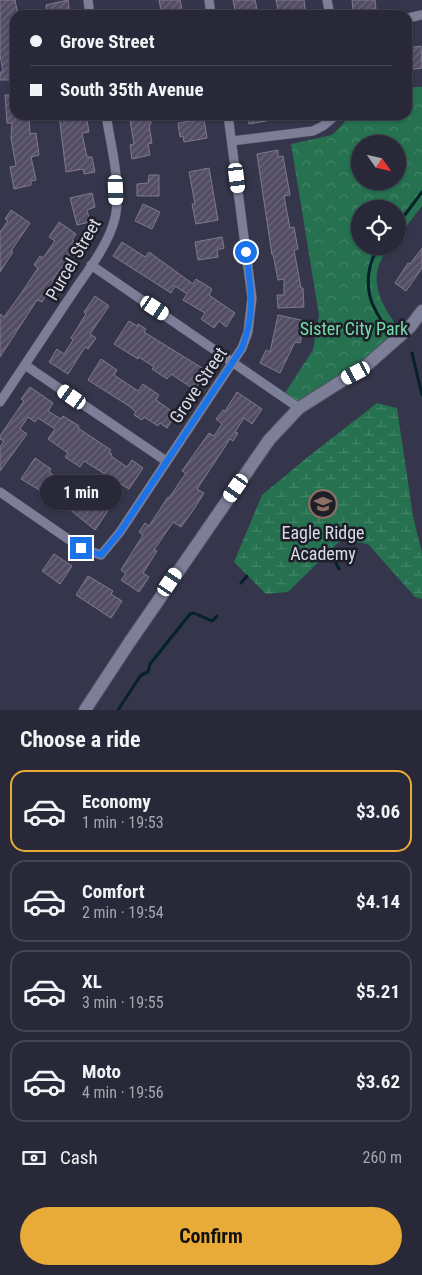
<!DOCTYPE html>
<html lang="en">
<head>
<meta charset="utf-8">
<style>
  body { margin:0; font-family:"Roboto Condensed",sans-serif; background:#343443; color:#f1f3f6; height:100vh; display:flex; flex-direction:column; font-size:19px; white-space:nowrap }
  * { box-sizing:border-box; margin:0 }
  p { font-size:16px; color:#a5a6ae }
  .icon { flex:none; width:28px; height:28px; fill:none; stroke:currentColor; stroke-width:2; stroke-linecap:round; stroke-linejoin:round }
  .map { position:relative; height:710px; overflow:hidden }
  .panel { display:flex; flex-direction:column; background:#282838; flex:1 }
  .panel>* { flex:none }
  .guide { position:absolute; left:10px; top:10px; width:402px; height:110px; border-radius:15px; box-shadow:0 1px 4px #0004,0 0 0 1px #444453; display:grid; align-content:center; height:110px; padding:0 20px; background:#282838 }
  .needle { width:32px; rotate:124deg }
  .controls { position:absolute; left:351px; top:135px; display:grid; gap:10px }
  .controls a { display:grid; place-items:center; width:55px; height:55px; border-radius:50%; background:#282838; box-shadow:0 1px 4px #0004,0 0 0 1px #444453; font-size:25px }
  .end { position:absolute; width:22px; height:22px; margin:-11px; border:6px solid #1a73e8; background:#fff; box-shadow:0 0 0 2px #fff }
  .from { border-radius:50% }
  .bubble { position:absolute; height:35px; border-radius:18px; background:#282838; box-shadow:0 1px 4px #0004,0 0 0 1px #444453; font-size:16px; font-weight:700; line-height:35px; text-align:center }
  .car { position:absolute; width:15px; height:30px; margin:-15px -8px; border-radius:6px; box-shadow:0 0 4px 1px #0007; background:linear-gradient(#fff 24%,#345 0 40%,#fff 0 76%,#345 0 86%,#fff 0) }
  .guide b { display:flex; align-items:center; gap:18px; height:48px; font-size:19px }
  .guide b+b { border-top:1px solid #444453 }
  .guide i { width:12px; height:12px; background:#f1f3f6 }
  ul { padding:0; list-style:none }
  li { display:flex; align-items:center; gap:15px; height:82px; margin:0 10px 8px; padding:0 10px; border:2px solid #444453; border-radius:15px }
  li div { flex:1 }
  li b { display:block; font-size:19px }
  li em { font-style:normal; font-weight:700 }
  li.current { border-color:#e9ab38 }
  li>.icon { width:45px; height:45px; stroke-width:1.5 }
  h2 { padding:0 20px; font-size:22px; line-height:60px }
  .pay { display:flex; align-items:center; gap:12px; height:55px; padding:0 20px; font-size:19px }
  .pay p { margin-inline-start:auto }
  .primary-button { display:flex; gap:10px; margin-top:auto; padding:10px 20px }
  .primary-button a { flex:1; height:58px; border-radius:30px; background:#e9ab38; color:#111; font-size:20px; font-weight:700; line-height:58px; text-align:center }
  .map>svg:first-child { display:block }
  .wetland { fill:url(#wetland-marsh) }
  .park { fill:url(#park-crowns); fill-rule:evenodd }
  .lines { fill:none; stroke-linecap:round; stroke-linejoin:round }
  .stream { stroke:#05222a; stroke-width:3 }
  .building { fill:url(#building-hatch); stroke:#7f7992 }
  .street-casing { stroke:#525264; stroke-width:10 }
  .secondary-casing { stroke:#525264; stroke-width:14 }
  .street { stroke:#7d7e97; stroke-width:9 }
  .secondary { stroke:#7d7e97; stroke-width:12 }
  .route { stroke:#1a73e8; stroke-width:6 }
  .labels { text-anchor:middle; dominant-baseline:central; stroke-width:5; stroke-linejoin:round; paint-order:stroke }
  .street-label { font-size:18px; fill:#dbdcea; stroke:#1e1e28 }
  .park-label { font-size:18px; fill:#74deab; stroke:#1e1e28 }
  .poi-label { font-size:18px; fill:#dbdcea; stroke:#1e1e28 }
</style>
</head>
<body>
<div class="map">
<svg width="422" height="710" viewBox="0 0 422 710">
  <defs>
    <pattern id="wetland-marsh" width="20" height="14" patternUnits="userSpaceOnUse" patternTransform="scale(1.25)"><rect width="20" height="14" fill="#257150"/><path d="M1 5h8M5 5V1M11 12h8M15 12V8" fill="none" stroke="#448569"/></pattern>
    <pattern id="park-crowns" width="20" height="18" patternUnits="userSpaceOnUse" patternTransform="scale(1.25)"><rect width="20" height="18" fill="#257150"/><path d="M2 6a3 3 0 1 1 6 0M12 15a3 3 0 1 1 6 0" fill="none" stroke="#448569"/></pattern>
    <pattern id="building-hatch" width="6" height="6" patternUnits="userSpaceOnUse" patternTransform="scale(1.25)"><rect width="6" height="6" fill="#534d64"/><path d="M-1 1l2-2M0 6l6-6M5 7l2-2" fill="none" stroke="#6b667a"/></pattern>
  </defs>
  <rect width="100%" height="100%" fill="#35354b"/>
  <path class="wetland" d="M377,403L397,408L413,516L422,553V599L415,597L368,544L341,540L288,592L266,594L234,562L262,495L309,456Z"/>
  <path class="park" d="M408,87H422V206L398,237V209H360V246H390C363,280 382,304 402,334L299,408L283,396L313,350L319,315L291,144L332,135L343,124L348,115H408ZM360,144H398V181H360Z"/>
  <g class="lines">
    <path class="stream" d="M398,224L422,192
      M380,246C368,261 365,284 372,303C375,310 379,317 383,323
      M412,353L422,395
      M330,550L339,569
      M241,583L247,576
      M118,710L141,675L148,672L150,664L190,614L194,613L212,621L217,616"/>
  </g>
  <path class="building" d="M0,0H15L18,15H15V80H0V72H3L0,55Z
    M68,0L70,15H47L46,5Z
    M159,0H180L183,15H162Z
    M233,0H255L258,14L236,15Z
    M276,0H304L306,15H279Z
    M352,0H375L376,9L353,10Z
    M421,46L422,68L408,70V48Z
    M5,95H15V115H29L30,134L36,133L39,155L31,157L36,180L31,181V185L14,189L10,167L16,166L11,138L12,123H7Z
    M59,115H86L89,132L82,133L87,157H92L95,172L84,174L83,169L66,172Z
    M129,115H150L151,124L149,125L152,143L148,144L150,155L132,159L130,145L134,144Z
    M248,115H276L277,119L249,124Z
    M204,119L207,138L184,142L183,136L180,137L178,123Z
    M278,150V157L283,156L290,195L284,196L290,228L294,227L298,249L294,250L301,288H303L304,307L278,308L277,295H284V279L278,280L273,254L272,255L257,154Z
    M209,168L218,220L196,224L192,204H195L189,172Z
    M149,175H159V196H137V184L148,183Z
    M92,193L95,207L87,210L90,222L77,225L70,198Z
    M143,204L160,212L152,229L135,221Z
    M11,210L30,223L11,251L13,252L0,272V232L8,221L5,219Z
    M59,222L76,234L72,240L78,244L52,281L54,283L42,302L37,300L0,357V314L4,317L20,295L38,268L34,265L40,256L43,258L55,241L49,237Z
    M222,237L224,248L217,250L218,257L198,260L195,242Z
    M122,242L145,257L149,252L193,284L196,279L212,289L209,295L235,313L226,327L219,321L214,328L201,319L205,313L183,300L187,294L175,286L171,293L113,256Z
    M422,248V268L406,291L395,283L408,263L410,264Z
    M95,296L109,306L90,334L96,338L88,349L85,347L68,374L49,362L57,349L64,354L73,340L71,338L86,314L84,312Z
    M278,315L305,321L300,343L295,342L280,373L260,363L266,350L270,352Z
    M129,321L137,326L138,324L146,329L144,332L207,371L195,390L171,374L167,379L152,369L154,367L139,357L138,359L114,344Z
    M101,359L117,370L114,375L138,391L143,384L159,395L156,400L176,414L167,428L160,423L158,426L144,417L142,420L134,415L136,412L129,406L88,380Z
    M30,387L53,403L48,411L61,419L63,416L79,426L78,428L111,450L109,453L112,454L111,456L127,467L132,460L143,468L129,489L84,461L80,467L65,457L68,453L48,439L55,429L38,418L35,422L28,417L20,429L27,434L0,471V447L4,441L0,439V436L24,401L21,399Z
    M237,392L262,409L252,424L244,418L235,432L238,433L233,441L230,439L197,489L204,493L194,509L181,527L173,522L154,550L157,551L143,573L149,577L139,592L121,580L126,574L121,570L143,535L139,532L145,523L149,526L168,497L169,498L186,473L182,471L209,433L214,436L222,424L216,419L223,410L225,411Z
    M35,458L51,469L49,472L92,503L96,496L111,506L95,530L63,504L21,479Z
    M54,554L72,566L60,584L42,571Z
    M88,576L113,591L111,594L122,601L111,618L76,595Z"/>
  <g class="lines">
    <defs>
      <path id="street" d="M88,0L90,15
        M209,0L211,15
        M327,0L330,15
        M408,18L421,15
        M232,141L313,131L323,126L336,115
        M91,265L299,408
        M25,365L166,461
        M0,402C24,366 48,330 72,294C88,270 108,246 115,218C122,187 111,146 106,115
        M0,492L81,548L101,555L120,532L242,348L248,332L252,298L228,115"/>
      <path id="secondary" d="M85,710L129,643L269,440L299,408L367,365L410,327L422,311"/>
    </defs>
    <use href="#street" class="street-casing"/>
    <use href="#secondary" class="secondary-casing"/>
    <use href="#street" class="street"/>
    <use href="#secondary" class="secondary"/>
  </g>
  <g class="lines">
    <path class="route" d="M81,548L101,555L120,532L242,348C256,310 251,290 246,252"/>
  </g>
  <defs>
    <symbol id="school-ring" viewBox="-11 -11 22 22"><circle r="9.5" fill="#1e1e28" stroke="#8d6e63" stroke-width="1.5"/><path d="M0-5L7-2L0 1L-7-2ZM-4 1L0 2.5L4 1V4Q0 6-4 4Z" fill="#8d6e63"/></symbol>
  </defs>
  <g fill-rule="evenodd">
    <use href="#school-ring" x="307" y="488" width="32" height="32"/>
  </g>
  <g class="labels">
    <g class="street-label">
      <text transform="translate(73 259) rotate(-60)">Purcel Street</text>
      <text transform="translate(198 385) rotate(-56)">Grove Street</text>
    </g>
    <g class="park-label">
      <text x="354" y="328">Sister City Park</text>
    </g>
    <g class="poi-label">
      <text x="323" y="532">Eagle Ridge<tspan x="323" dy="21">Academy</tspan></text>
    </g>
  </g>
</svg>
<div class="controls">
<a><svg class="needle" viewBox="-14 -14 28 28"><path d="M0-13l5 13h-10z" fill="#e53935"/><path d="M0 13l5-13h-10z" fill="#a5a6ae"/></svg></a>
<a><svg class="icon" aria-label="locate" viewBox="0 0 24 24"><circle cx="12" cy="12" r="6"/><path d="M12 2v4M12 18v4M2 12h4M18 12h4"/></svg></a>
</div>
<i class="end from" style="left:246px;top:252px"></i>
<i class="end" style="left:81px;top:548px"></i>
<div class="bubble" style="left:40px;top:475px;width:82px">1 min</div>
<i class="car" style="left:237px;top:178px;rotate:173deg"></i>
<i class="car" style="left:116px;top:190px;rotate:178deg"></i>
<i class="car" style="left:155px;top:308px;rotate:124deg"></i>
<i class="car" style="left:356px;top:373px;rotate:242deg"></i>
<i class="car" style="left:72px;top:397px;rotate:305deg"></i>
<i class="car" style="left:236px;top:488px;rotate:215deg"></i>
<i class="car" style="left:170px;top:582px;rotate:34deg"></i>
<div class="guide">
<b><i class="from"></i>Grove Street</b>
<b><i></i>South 35th Avenue</b>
</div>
</div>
<section class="panel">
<h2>Choose a ride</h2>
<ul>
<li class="current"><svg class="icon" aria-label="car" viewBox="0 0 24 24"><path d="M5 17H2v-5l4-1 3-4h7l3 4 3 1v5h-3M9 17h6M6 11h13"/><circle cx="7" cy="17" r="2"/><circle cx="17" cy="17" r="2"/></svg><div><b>Economy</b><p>1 min · 19:53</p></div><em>$3.06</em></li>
<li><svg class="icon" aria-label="car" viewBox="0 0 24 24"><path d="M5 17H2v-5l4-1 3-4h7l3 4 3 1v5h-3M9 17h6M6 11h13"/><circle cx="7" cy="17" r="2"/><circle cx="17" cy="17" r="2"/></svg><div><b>Comfort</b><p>2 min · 19:54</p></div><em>$4.14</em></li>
<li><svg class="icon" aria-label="car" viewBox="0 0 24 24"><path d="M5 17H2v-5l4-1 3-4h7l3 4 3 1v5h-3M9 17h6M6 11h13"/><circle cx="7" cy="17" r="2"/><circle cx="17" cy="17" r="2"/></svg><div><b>XL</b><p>3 min · 19:55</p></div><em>$5.21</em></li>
<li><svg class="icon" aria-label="car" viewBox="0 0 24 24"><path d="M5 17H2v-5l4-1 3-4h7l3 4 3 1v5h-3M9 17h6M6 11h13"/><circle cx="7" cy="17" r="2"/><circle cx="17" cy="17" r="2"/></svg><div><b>Moto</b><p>4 min · 19:56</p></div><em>$3.62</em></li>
</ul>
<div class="pay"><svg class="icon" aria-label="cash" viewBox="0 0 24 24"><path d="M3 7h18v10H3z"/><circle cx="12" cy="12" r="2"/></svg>Cash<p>260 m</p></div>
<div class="primary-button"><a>Confirm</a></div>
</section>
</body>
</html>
